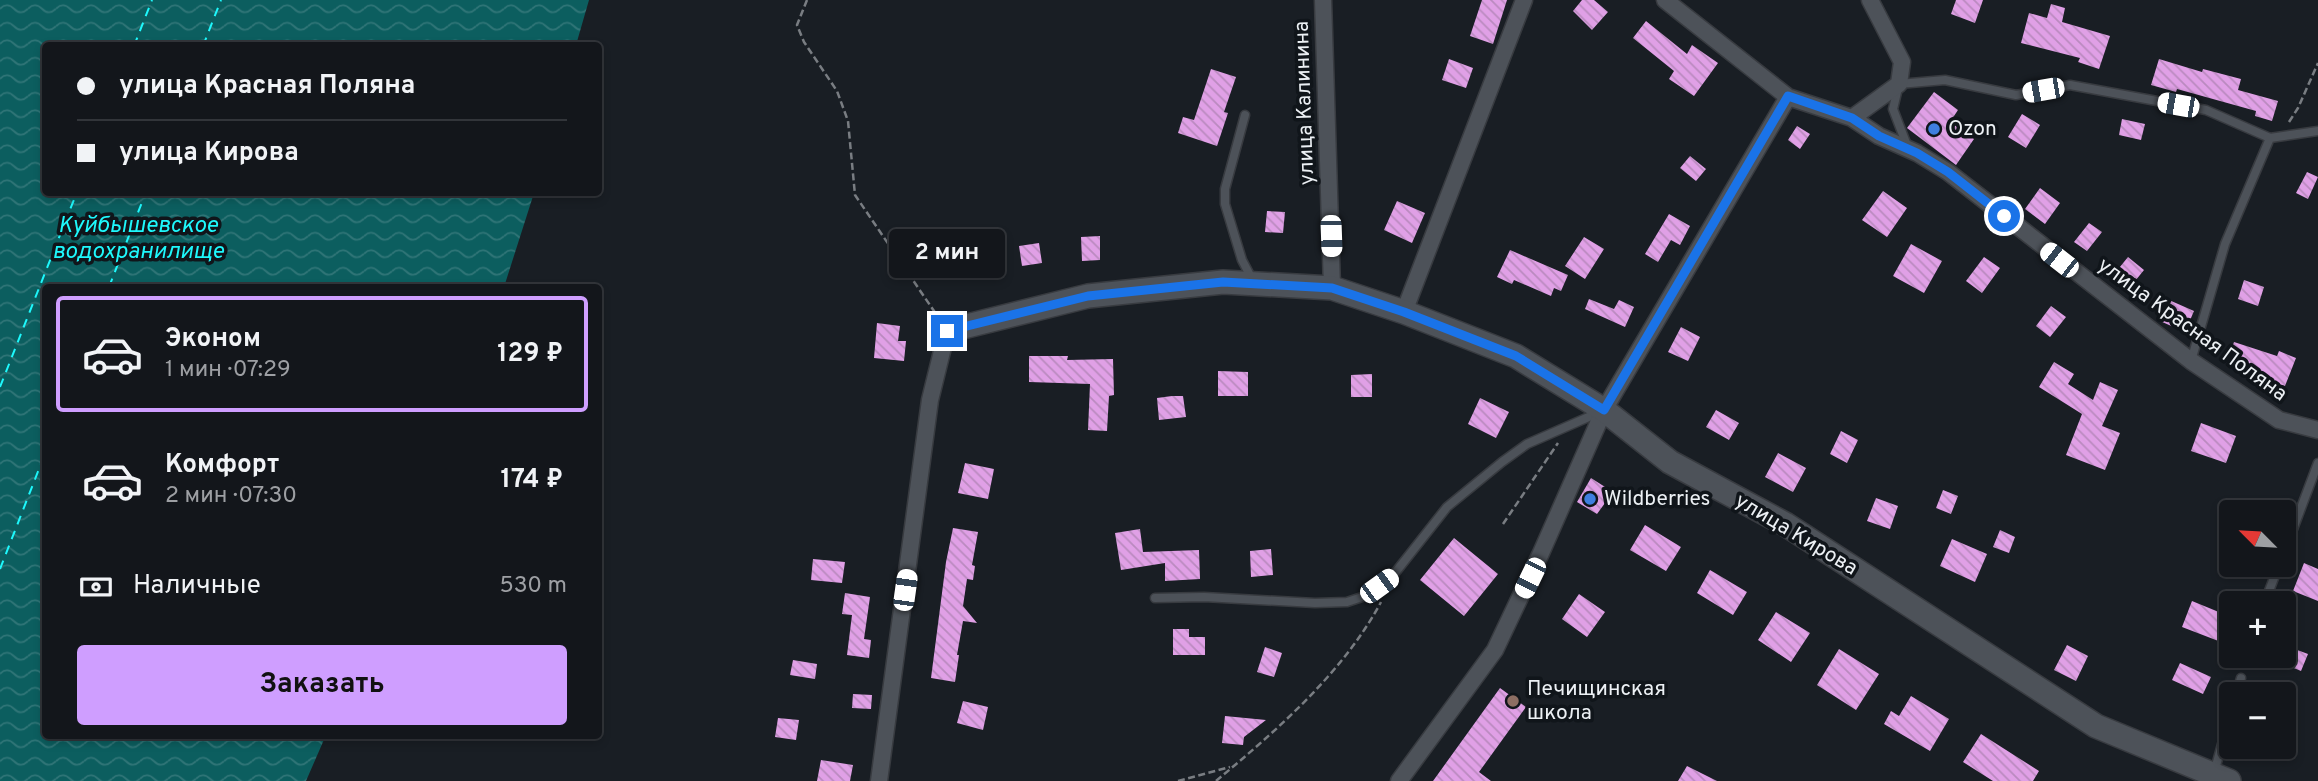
<!DOCTYPE html>
<html lang="ru">
<head>
<meta charset="utf-8">
<style>
  body { margin:0; font-family:Overpass,sans-serif; background:#1c1f24; color:#f1f3f6; height:100vh; display:flex; flex-direction:column; font-size:26px; white-space:nowrap }
  * { box-sizing:border-box; margin:0 }
  p { font-size:23px; color:#9d9fa3 }
  .icon { flex:none; width:38px; height:38px; fill:none; stroke:currentColor; stroke-width:2; stroke-linecap:round; stroke-linejoin:round }
  .map { position:relative; flex:1; overflow:hidden }
  .side { position:absolute; left:42px; top:284px; width:560px; height:455px; display:flex; flex-direction:column; background:#13161b; border-radius:7px; box-shadow:0 4px 10px #0003,0 0 0 2px #32353a }
  .side>* { flex:none }
  .guide { position:absolute; left:42px; top:42px; width:560px; height:154px; border-radius:7px; box-shadow:0 4px 10px #0003,0 0 0 2px #32353a; display:grid; align-content:center; height:154px; padding:0 35px; background:#13161b }
  .needle { width:46px; rotate:294deg }
  .buttons { position:absolute; left:2219px; top:500px; display:grid; gap:14px }
  .buttons a { display:grid; place-items:center; width:77px; height:77px; border-radius:7px; background:#13161b; box-shadow:0 4px 10px #0003,0 0 0 2px #32353a; font-size:35px }
  .end { position:absolute; width:32px; height:32px; margin:-16px; border:9px solid #1a73e8; background:#fff; box-shadow:0 0 0 4px #fff }
  .from { border-radius:50% }
  .bubble { position:absolute; height:49px; border-radius:7px; background:#13161b; box-shadow:0 4px 10px #0003,0 0 0 2px #32353a; font-size:23px; font-weight:700; line-height:49px; text-align:center }
  .car { position:absolute; width:21px; height:42px; margin:-21px -10px; border-radius:9px; box-shadow:0 0 5px 2px #0007; background:linear-gradient(#fff 24%,#345 0 40%,#fff 0 76%,#345 0 86%,#fff 0) }
  .guide b { display:flex; align-items:center; gap:24px; height:66px; font-size:26px }
  .guide b+b { border-top:2px solid #32353a }
  .guide i { width:18px; height:18px; background:#f1f3f6 }
  ul { padding:12px 0 0; list-style:none }
  li { display:flex; align-items:center; gap:21px; height:116px; margin:0 14px 10px; padding:0 21px; border:4px solid transparent; border-radius:7px }
  li div { flex:1 }
  li b { display:block; font-size:26px }
  li em { font-style:normal; font-weight:700 }
  li.current { border-color:#cf9eff }
  li>.icon { width:63px; height:63px; stroke-width:1.5 }
  .pay { display:flex; align-items:center; gap:18px; height:77px; padding:0 35px; font-size:26px }
  .pay p { margin-inline-start:auto }
  .cta { display:flex; gap:14px; margin-top:auto; padding:14px 35px }
  .cta a { flex:1; height:80px; border-radius:7px; background:#cf9eff; color:#111; font-size:28px; font-weight:700; line-height:80px; text-align:center }
  .map>svg:first-child { display:block }
  .water { fill:url(#water-waves) }
  .lines { fill:none; stroke-linecap:round; stroke-linejoin:round }
  .ferry { stroke:#1ef8fc; stroke-width:2; stroke-dasharray:9 7; stroke-linecap:butt }
  .building { fill:url(#building-back-hatch) }
  .lane-casing { stroke:#383b40; stroke-width:11 }
  .street-casing { stroke:#383b40; stroke-width:19 }
  .secondary-casing { stroke:#383b40; stroke-width:26 }
  .path { stroke:#797d82; stroke-width:2.5; stroke-dasharray:7 3.5; stroke-linecap:butt }
  .lane { stroke:#4d5259; stroke-width:8 }
  .street { stroke:#4d5259; stroke-width:16 }
  .secondary { stroke:#4d5259; stroke-width:23 }
  .route { stroke:#1a73e8; stroke-width:9 }
  .shop-dot { fill:#3f7fe0; stroke:#10151a; stroke-width:2.5 }
  .education-dot { fill:#8d6e63; stroke:#10151a; stroke-width:2.5 }
  .labels { text-anchor:middle; dominant-baseline:central; stroke-width:7; stroke-linejoin:round; paint-order:stroke }
  .street-label { font-size:21px; fill:#ecf0f4; stroke:#10151a }
  .poi-label { font-size:21px; fill:#ecf0f4; stroke:#10151a; text-anchor:start }
  .water-label { font-size:23px; font-style:italic; fill:#1ef8fc; stroke:#10151a }
</style>
</head>
<body>
<div class="map">
<svg width="2318" height="781" viewBox="0 0 2318 781">
  <defs>
    <pattern id="water-waves" width="16" height="10" patternUnits="userSpaceOnUse" patternTransform="scale(1.75)"><rect width="16" height="10" fill="#0c5e5f"/><path d="M0 5q4-4 8 0t8 0" fill="none" stroke="#307577"/></pattern>
    <pattern id="building-back-hatch" width="6" height="6" patternUnits="userSpaceOnUse" patternTransform="scale(1.75)"><rect width="6" height="6" fill="#e0a0e6"/><path d="M-1 5l2 2M0 0l6 6M5-1l2 2" fill="none" stroke="#ba8abf"/></pattern>
  </defs>
  <rect width="100%" height="100%" fill="#191e24"/>
  <path class="water" d="M0,0H589L576,45L46,46V192L534,193L504,287H46V735H326L306,781H0Z"/>
  <g class="lines">
    <path class="ferry" d="M134,46L152,0
      M203,46L221,0
      M109,287L146,192
      M0,387L77,192
      M0,569L46,451"/>
  </g>
  <path class="building" d="M1482,0H1507L1493,44L1470,36Z
    M1582,0H1594L1608,12L1592,30L1573,11Z
    M1956,0H1983L1975,23L1951,14Z
    M2051,4L2065,8L2062,22L2110,36L2099,69L2078,62L2080,58L2021,43L2029,13L2047,18Z
    M1646,21L1687,54L1692,45L1718,63L1694,96L1669,79L1674,71L1633,38Z
    M1449,59L1473,68L1466,88L1442,80Z
    M2159,59L2202,72L2203,69L2241,79L2238,90L2278,101L2272,121L2255,116L2256,111L2177,89L2176,92L2151,85Z
    M1211,69L1236,77L1224,112L1228,113L1217,146L1178,133L1183,117L1194,120Z
    M1934,92L1958,110L1950,122L1974,139L1956,165L1907,128Z
    M2022,114L2040,125L2026,148L2008,137Z
    M2122,119L2145,124L2141,140L2119,135Z
    M1797,126L1810,134L1800,149L1788,140Z
    M1690,156L1706,169L1696,181L1680,168Z
    M2307,172L2318,177L2308,199L2296,193Z
    M2040,188L2060,203L2045,224L2025,209Z
    M1883,191L1907,208L1887,237L1862,220Z
    M1397,201L1425,213L1412,243L1384,230Z
    M1267,211L1285,212L1283,233L1265,232Z
    M1669,214L1690,226L1680,245L1671,240L1658,262L1645,254Z
    M2089,223L2102,232L2087,251L2074,242Z
    M1100,236V260L1082,261L1081,237Z
    M1584,237L1604,249L1585,279L1565,266Z
    M1039,243L1042,263L1022,266L1019,246Z
    M1911,244L1942,261L1924,293L1893,276Z
    M1510,250L1568,275L1561,291L1554,288L1551,296L1514,280L1512,284L1497,277Z
    M1984,257L2000,268L1982,293L1966,281Z
    M2128,257L2144,270L2127,291L2111,278Z
    M2244,280L2264,287L2258,306L2238,299Z
    M1589,299L1614,309L1619,300L1634,307L1625,327L1585,309Z
    M2169,300L2194,311L2185,332L2160,321Z
    M2051,306L2066,317L2050,337L2036,326Z
    M877,323L900,326L898,341H906L904,361L874,358Z
    M1681,327L1700,337L1688,361L1668,352Z
    M2234,342L2277,356L2279,351L2296,358L2285,386L2268,380L2269,378L2226,363Z
    M1029,356H1068L1067,360L1113,359L1114,395L1109,396L1107,431L1088,430L1090,384L1029,382Z
    M2054,362L2074,374L2068,384L2093,400L2100,382L2118,390L2102,426L2120,433L2105,470L2066,455L2082,414L2039,387Z
    M1218,371L1248,372V396H1218Z
    M1372,374V397H1351V375Z
    M1172,396H1183L1186,417L1159,420L1157,398Z
    M1480,398L1509,412L1496,438L1468,424Z
    M1716,410L1739,423L1729,440L1706,427Z
    M2201,423L2236,436L2226,463L2191,451Z
    M1841,431L1858,440L1847,463L1830,454Z
    M1778,453L1806,468L1793,492L1765,477Z
    M965,463L994,469L988,499L958,493Z
    M1591,478L1613,492L1597,514L1577,502Z
    M1943,490L1958,496L1951,514L1936,508Z
    M1876,498L1898,506L1890,529L1867,521Z
    M1645,525L1681,547L1666,571L1630,550Z
    M953,528L978,532L972,565L975,566L973,580L967,579L963,606L977,623L963,621L957,655H959L955,682L931,678L946,562Z
    M1140,529L1143,552L1199,550L1200,579L1165,581V563L1121,570L1115,533Z
    M2000,530L2015,537L2009,553L1993,547Z
    M1454,538L1498,574L1464,616L1420,580Z
    M1952,539L1987,554L1975,582L1940,566Z
    M1271,549L1273,575L1251,577L1250,551Z
    M813,559L845,562L842,583L811,580Z
    M2304,563L2318,569V601L2293,591Z
    M1710,570L1747,592L1733,615L1697,593Z
    M845,593L870,597L864,639L871,640L869,658L847,655L852,615L842,614Z
    M1579,594L1605,612L1587,637L1562,619Z
    M2192,601L2231,617L2221,642L2182,627Z
    M1776,612L1810,633L1791,662L1758,640Z
    M1173,629H1189V637H1205V655H1173Z
    M2067,645L2088,656L2076,681L2054,670Z
    M2284,645L2308,654L2301,671L2284,664Z
    M1265,647L1282,653L1274,677L1257,672Z
    M1839,649L1879,674L1856,710L1817,685Z
    M793,660L817,664L815,679L790,675Z
    M2180,663L2211,677L2203,694L2172,680Z
    M1500,688L1526,707L1479,772L1491,781H1433Z
    M853,694L872,695L871,709L852,708Z
    M1911,696L1949,719L1930,751L1884,724L1891,711L1899,716Z
    M963,701L988,707L983,730L957,723Z
    M1225,716L1266,720L1244,737L1243,745L1222,743Z
    M778,718L799,720L796,740L775,737Z
    M1981,734L2039,771L2033,781H1993L1963,762Z
    M821,760L853,765L850,781H817Z
    M1687,766L1717,781H1678Z"/>
  <g class="lines">
    <defs>
      <path id="lane" d="M1245,115L1225,189V204L1242,260L1252,279
        M1908,148L1893,109L1899,84L1945,80L2016,95L2070,85L2206,110L2270,138L2318,131
        M2191,361L2225,244L2270,138
        M2284,553L2318,463
        M1155,598L1204,597L1315,603L1347,602L1368,595L1391,578L1447,507L1502,462L1527,444L1600,412
        M2264,604L2279,565
        M2236,695L2241,678
        M2214,773L2231,712"/>
      <path id="street" d="M1323,0L1332,288
        M1665,0L1788,97L1852,118L1879,136L1917,153L1948,172L2191,361L2279,420L2318,430
        M1852,118L1899,84L1902,62L1870,0
        M1404,312L1524,0
        M879,781L930,400L947,331
        M1399,781L1495,650L1541,553L1604,410L1788,97"/>
      <path id="secondary" d="M947,331L1088,296L1223,282L1332,288L1404,312L1516,356L1604,410L1670,462L1785,524L2096,726L2229,781"/>
    </defs>
    <use href="#lane" class="lane-casing"/>
    <use href="#street" class="street-casing"/>
    <use href="#secondary" class="secondary-casing"/>
    <path class="path" d="M807,0L797,25L804,42L837,91L848,121L855,195L936,314
      M2289,122L2298,108L2318,63
      M1503,524L1558,443
      M2244,666L2248,656
      M1178,781L1230,767
      M1216,781C1276,731 1343,673 1381,602"/>
    <use href="#lane" class="lane"/>
    <use href="#street" class="street"/>
    <use href="#secondary" class="secondary"/>
  </g>
  <g class="lines">
    <path class="route" d="M947,331L1088,296L1223,282L1332,288L1404,312L1516,356L1604,410L1788,96L1852,118L1879,136L1917,153L1948,172L2004,216"/>
  </g>
  <g class="shop-dot">
    <circle cx="1934" cy="129" r="7"/>
    <circle cx="1590" cy="499" r="7"/>
  </g>
  <circle class="education-dot" cx="1513" cy="701" r="7"/>
  <g class="labels">
    <g class="street-label">
      <text transform="translate(1305 103) rotate(-92)">улица Калинина</text>
      <text transform="translate(2192 330) rotate(36)">улица Красная Поляна</text>
      <text transform="translate(1796 535) rotate(31)">улица Кирова</text>
    </g>
    <g class="poi-label">
      <text x="1948" y="129">Ozon</text>
      <text x="1604" y="499">Wildberries</text>
      <text x="1527" y="689">Печищинская<tspan x="1527" dy="24">школа</tspan></text>
    </g>
    <g class="water-label">
      <text x="138" y="226">Куйбышевское<tspan x="138" dy="26">водохранилище</tspan></text>
    </g>
  </g>
</svg>
<div class="buttons">
<a><svg class="needle" viewBox="-14 -14 28 28"><path d="M0-13l5 13h-10z" fill="#e53935"/><path d="M0 13l5-13h-10z" fill="#9d9fa3"/></svg></a>
<a>+</a>
<a>−</a>
</div>
<i class="end from" style="left:2004px;top:216px"></i>
<i class="end" style="left:947px;top:331px"></i>
<div class="bubble" style="left:889px;top:229px;width:116px">2 мин</div>
<i class="car" style="left:2043px;top:90px;rotate:260deg"></i>
<i class="car" style="left:2178px;top:105px;rotate:280deg"></i>
<i class="car" style="left:1331px;top:236px;rotate:178deg"></i>
<i class="car" style="left:2059px;top:260px;rotate:308deg"></i>
<i class="car" style="left:1530px;top:578px;rotate:206deg"></i>
<i class="car" style="left:1379px;top:586px;rotate:54deg"></i>
<i class="car" style="left:905px;top:590px;rotate:8deg"></i>
<div class="guide">
<b><i class="from"></i>улица Красная Поляна</b>
<b><i></i>улица Кирова</b>
</div>
<section class="side">
<ul>
<li class="current"><svg class="icon" aria-label="car" viewBox="0 0 24 24"><path d="M5 17H2v-5l4-1 3-4h7l3 4 3 1v5h-3M9 17h6M6 11h13"/><circle cx="7" cy="17" r="2"/><circle cx="17" cy="17" r="2"/></svg><div><b>Эконом</b><p>1 мин · 07:29</p></div><em>129 ₽</em></li>
<li><svg class="icon" aria-label="car" viewBox="0 0 24 24"><path d="M5 17H2v-5l4-1 3-4h7l3 4 3 1v5h-3M9 17h6M6 11h13"/><circle cx="7" cy="17" r="2"/><circle cx="17" cy="17" r="2"/></svg><div><b>Комфорт</b><p>2 мин · 07:30</p></div><em>174 ₽</em></li>
</ul>
<div class="pay"><svg class="icon" aria-label="cash" viewBox="0 0 24 24"><path d="M3 7h18v10H3z"/><circle cx="12" cy="12" r="2"/></svg>Наличные<p>530 m</p></div>
<div class="cta"><a>Заказать</a></div>
</section>
</div>
</body>
</html>
